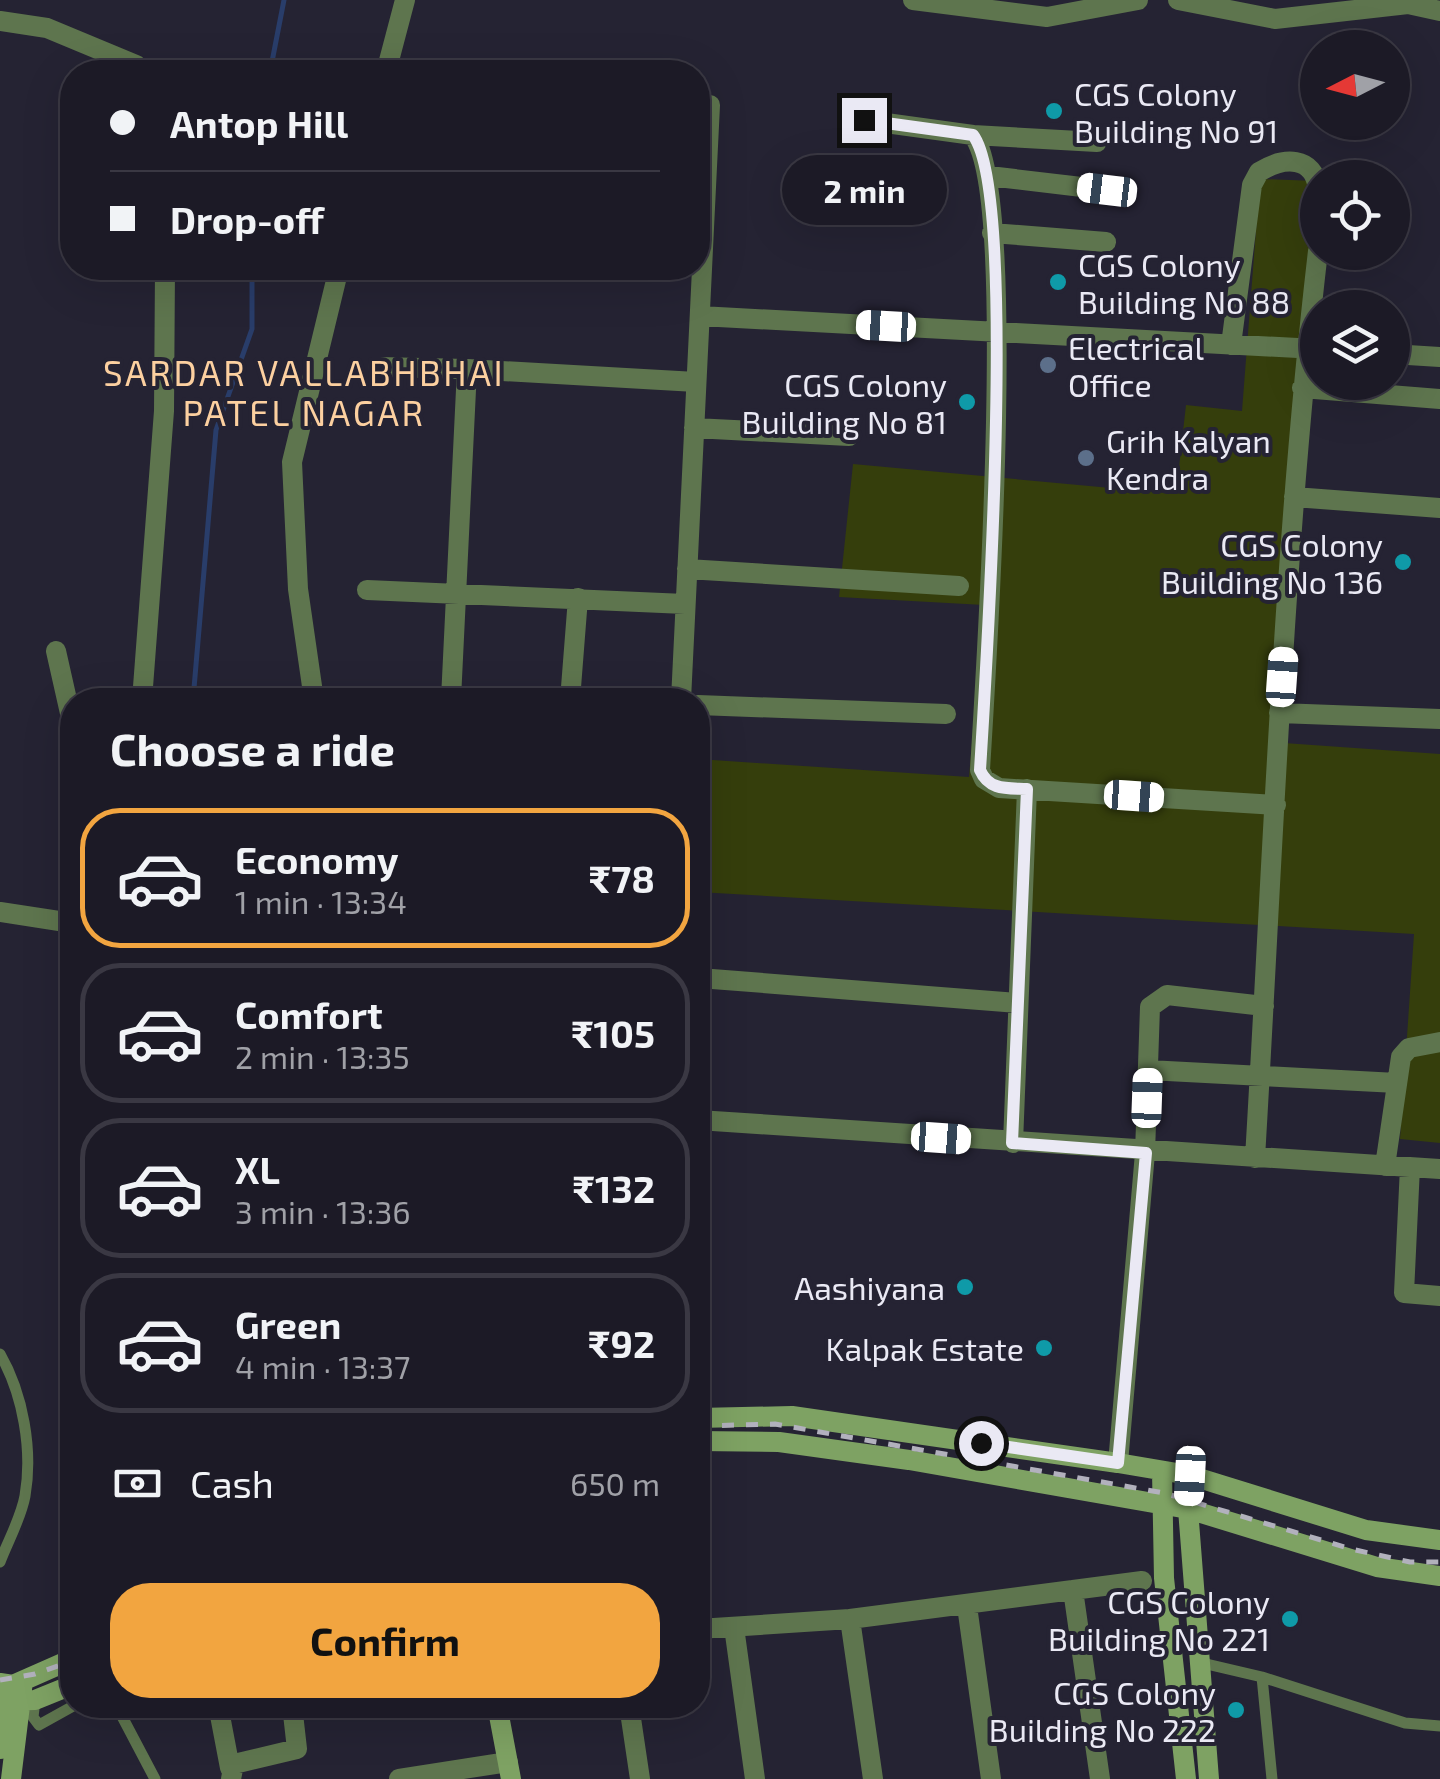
<!DOCTYPE html>
<html lang="en">
<head>
<meta charset="utf-8">
<style>
  body { margin:0; font-family:"Exo 2",sans-serif; background:#292732; color:#f1f3f6; height:100vh; display:flex; flex-direction:column; font-size:38px; white-space:nowrap }
  * { box-sizing:border-box; margin:0 }
  p { font-size:32px; color:#a0a1a7 }
  .icon { flex:none; width:55px; height:55px; fill:none; stroke:currentColor; stroke-width:2; stroke-linecap:round; stroke-linejoin:round }
  .map { position:relative; flex:1; overflow:hidden }
  .panel { position:absolute; left:60px; top:688px; width:650px; height:1030px; display:flex; flex-direction:column; background:#1c1a26; border-radius:40px; box-shadow:0 10px 40px #0002,0 0 0 2px #3a3843 }
  .panel>* { flex:none }
  .banner { position:absolute; left:60px; top:60px; width:650px; height:220px; border-radius:40px; box-shadow:0 10px 40px #0002,0 0 0 2px #3a3843; display:grid; align-content:center; height:220px; padding:0 50px; background:#1c1a26 }
  .needle { width:65px; rotate:264deg }
  .buttons { position:absolute; left:1300px; top:30px; display:grid; gap:20px }
  .buttons a { display:grid; place-items:center; width:110px; height:110px; border-radius:50%; background:#1c1a26; box-shadow:0 10px 40px #0002,0 0 0 2px #3a3843; font-size:50px }
  .end { position:absolute; width:45px; height:45px; margin:-22px; border:12px solid #eae9f4; background:#111; box-shadow:0 0 0 5px #111 }
  .from { border-radius:50% }
  .bubble { position:absolute; height:70px; border-radius:35px; background:#1c1a26; box-shadow:0 10px 40px #0002,0 0 0 2px #3a3843; font-size:32px; font-weight:700; line-height:70px; text-align:center }
  .car { position:absolute; width:30px; height:60px; margin:-30px -15px; border-radius:12px; box-shadow:0 0 8px 2px #0007; background:linear-gradient(#fff 24%,#345 0 40%,#fff 0 76%,#345 0 86%,#fff 0) }
  .banner b { display:flex; align-items:center; gap:35px; height:95px; font-size:38px }
  .banner b+b { border-top:2px solid #3a3843 }
  .banner i { width:25px; height:25px; background:#f1f3f6 }
  ul { padding:0; list-style:none }
  li { display:flex; align-items:center; gap:30px; height:140px; margin:0 20px 15px; padding:0 30px; border:5px solid #3a3843; border-radius:40px }
  li div { flex:1 }
  li b { display:block; font-size:38px }
  li em { font-style:normal; font-weight:700 }
  li.on { border-color:#f2a540 }
  li>.icon { width:90px; height:90px; stroke-width:1.5 }
  h2 { padding:0 50px; font-size:45px; line-height:120px }
  .pay { display:flex; align-items:center; gap:25px; height:110px; padding:0 50px; font-size:38px }
  .pay p { margin-inline-start:auto }
  .button { display:flex; gap:20px; margin-top:auto; padding:20px 50px }
  .button a { flex:1; height:115px; border-radius:40px; background:#f2a540; color:#111; font-size:40px; font-weight:700; line-height:115px; text-align:center }
  .map>svg:first-child { display:block }
  .green { fill:#353e0c }
  .lines { fill:none; stroke-linecap:round; stroke-linejoin:round }
  .stream { stroke:#293d6a; stroke-width:5 }
  .lane { stroke:#5e754e; stroke-width:11 }
  .street { stroke:#5e754e; stroke-width:20 }
  .secondary { stroke:#7ea263; stroke-width:20 }
  .rail { stroke:#b2b1bd; stroke-width:5; stroke-dasharray:12 12; stroke-linecap:butt }
  .route { stroke:#eae9f4; stroke-width:12 }
  .culture-dot { fill:#0f9aa8; stroke:#252333; stroke-width:4 }
  .service-dot { fill:#5c6f8a; stroke:#252333; stroke-width:4 }
  .labels { text-anchor:middle; dominant-baseline:central; stroke-width:8; stroke-linejoin:round; paint-order:stroke }
  .poi-label { font-size:32px; fill:#eae9f4; stroke:#252333; text-anchor:end }
  .neighbourhood-label { font-size:35px; letter-spacing:2.5px; fill:#fcd0a0; stroke:#252333 }
</style>
</head>
<body>
<div class="map">
<svg width="1440" height="1779" viewBox="0 0 1440 1779">
  <rect width="100%" height="100%" fill="#252333"/>
  <path class="green" d="M1260,179L1317,181L1318,252L1284,743L1440,754V1143L1400,1139L1414,934L698,892V759L969,777L984,605L839,597L853,464L1176,494L1186,405L1242,411Z"/>
  <g class="lines">
    <path class="stream" d="M270,72L284,0
      M193,700L216,430L252,329V268"/>
    <path class="lane" d="M0,1354C23,1394 33,1450 25,1496C21,1518 8,1541 0,1562
      M1198,1662L1262,1677
      M35,1700L33,1717L39,1725L75,1705
      M116,1705L155,1779
      M1272,1779L1262,1677L1405,1723L1440,1726"/>
    <path class="street" d="M913,0L1047,17L1138,0
      M1178,0L1275,19L1408,4L1440,11
      M0,21L47,28L136,65L138,72
      M386,72L405,0
      M864,120L973,135C1018,195 986,670 980,770L984,779L999,788L1276,805
      M973,135L1097,142
      M989,176L1107,190
      M992,233L1106,242
      M700,316L1316,349
      M1231,345L1252,185L1259,172C1283,157 1314,155 1318,189
      M1392,354L1440,357
      M378,367L467,369
      M1302,388L1440,399
      M694,428L849,436
      M1294,497L1440,508
      M687,569L959,586
      M367,590L685,604
      M56,651L72,722
      M451,699L467,369L696,382
      M142,700L164,411L165,268
      M314,700L298,589L292,462L339,268
      M570,700L578,598
      M681,700L710,105
      M698,705L946,714
      M1279,713L1440,719
      M698,889L701,919L698,1039
      M0,912L72,923
      M699,978L1018,1003
      M1148,1070L1397,1083
      M698,1120L1440,1169
      M1013,1143L1027,789
      M1255,1158C1273,856 1283,552 1318,251
      M1385,1166L1401,1057L1409,1048L1440,1042
      M1410,1167L1404,1293L1440,1296
      M1118,1463L1145,1153L1150,1007L1167,995L1264,1006
      M1073,1590L1100,1779
      M967,1606L991,1779
      M850,1619L873,1779
      M734,1627L755,1779
      M698,1629L850,1619L1142,1581
      M218,1705L230,1768
      M629,1705L640,1779
      M231,1779L234,1764L297,1749L292,1705
      M399,1779L508,1762"/>
    <path class="secondary" d="M698,1418L792,1416L1118,1463L1189,1475L1366,1530L1440,1540
      M698,1441L779,1442L909,1460L1188,1509L1377,1567L1440,1576
      M1162,1471L1164,1578L1186,1779
      M1189,1475L1188,1509L1209,1779
      M0,1683L13,1685L72,1659
      M0,1701L35,1700L72,1685
      M497,1705L511,1779
      M0,1749L12,1692
      M11,1779L23,1681"/>
    <path class="rail" d="M698,1426L775,1424L1164,1493L1351,1549L1410,1562H1440
      M0,1680L35,1674L72,1661"/>
  </g>
  <g class="lines">
    <path class="route" d="M864,120L973,135C1018,194 986,671 980,770C989,791 1008,788 1027,789L1012,1143L1146,1153L1118,1463L981,1443"/>
  </g>
  <g class="culture-dot">
    <circle cx="1054" cy="111" r="10"/>
    <circle cx="1058" cy="282" r="10"/>
    <circle cx="967" cy="402" r="10"/>
    <circle cx="1403" cy="562" r="10"/>
    <circle cx="965" cy="1287" r="10"/>
    <circle cx="1044" cy="1348" r="10"/>
    <circle cx="1290" cy="1619" r="10"/>
    <circle cx="1236" cy="1710" r="10"/>
  </g>
  <g class="service-dot">
    <circle cx="1048" cy="365" r="10"/>
    <circle cx="1086" cy="458" r="10"/>
  </g>
  <g class="labels">
    <g class="poi-label">
      <text x="1074" y="93" text-anchor="start">CGS Colony<tspan x="1074" dy="37">Building No 91</tspan></text>
      <text x="1078" y="264" text-anchor="start">CGS Colony<tspan x="1078" dy="37">Building No 88</tspan></text>
      <text x="1068" y="347" text-anchor="start">Electrical<tspan x="1068" dy="37">Office</tspan></text>
      <text x="947" y="384">CGS Colony<tspan x="947" dy="37">Building No 81</tspan></text>
      <text x="1106" y="440" text-anchor="start">Grih Kalyan<tspan x="1106" dy="37">Kendra</tspan></text>
      <text x="1383" y="544">CGS Colony<tspan x="1383" dy="37">Building No 136</tspan></text>
      <text x="945" y="1287">Aashiyana</text>
      <text x="1024" y="1348">Kalpak Estate</text>
      <text x="1270" y="1601">CGS Colony<tspan x="1270" dy="37">Building No 221</tspan></text>
      <text x="1216" y="1692">CGS Colony<tspan x="1216" dy="37">Building No 222</tspan></text>
    </g>
    <g class="neighbourhood-label">
      <text x="304" y="372">SARDAR VALLABHBHAI<tspan x="304" dy="40">PATEL NAGAR</tspan></text>
    </g>
  </g>
</svg>
<div class="buttons">
<a><svg class="needle" viewBox="-14 -14 28 28"><path d="M0-13l5 13h-10z" fill="#e53935"/><path d="M0 13l5-13h-10z" fill="#a0a1a7"/></svg></a>
<a><svg class="icon" aria-label="locate" viewBox="0 0 24 24"><circle cx="12" cy="12" r="6"/><path d="M12 2v4M12 18v4M2 12h4M18 12h4"/></svg></a>
<a><svg class="icon" aria-label="layers" viewBox="0 0 24 24"><path d="M12 4l9 5-9 5-9-5zM3 14l9 5 9-5"/></svg></a>
</div>
<i class="end from" style="left:981px;top:1443px"></i>
<i class="end" style="left:864px;top:120px"></i>
<div class="bubble" style="left:782px;top:155px;width:165px">2 min</div>
<i class="car" style="left:1107px;top:190px;rotate:277deg"></i>
<i class="car" style="left:886px;top:326px;rotate:273deg"></i>
<i class="car" style="left:1282px;top:677px;rotate:4deg"></i>
<i class="car" style="left:1134px;top:796px;rotate:94deg"></i>
<i class="car" style="left:1147px;top:1098px;rotate:2deg"></i>
<i class="car" style="left:941px;top:1138px;rotate:94deg"></i>
<i class="car" style="left:1190px;top:1476px;rotate:183deg"></i>
<div class="banner">
<b><i class="from"></i>Antop Hill</b>
<b><i></i>Drop-off</b>
</div>
<section class="panel">
<h2>Choose a ride</h2>
<ul>
<li class="on"><svg class="icon" aria-label="car" viewBox="0 0 24 24"><path d="M5 17H2v-5l4-1 3-4h7l3 4 3 1v5h-3M9 17h6M6 11h13"/><circle cx="7" cy="17" r="2"/><circle cx="17" cy="17" r="2"/></svg><div><b>Economy</b><p>1 min · 13:34</p></div><em>₹78</em></li>
<li><svg class="icon" aria-label="car" viewBox="0 0 24 24"><path d="M5 17H2v-5l4-1 3-4h7l3 4 3 1v5h-3M9 17h6M6 11h13"/><circle cx="7" cy="17" r="2"/><circle cx="17" cy="17" r="2"/></svg><div><b>Comfort</b><p>2 min · 13:35</p></div><em>₹105</em></li>
<li><svg class="icon" aria-label="car" viewBox="0 0 24 24"><path d="M5 17H2v-5l4-1 3-4h7l3 4 3 1v5h-3M9 17h6M6 11h13"/><circle cx="7" cy="17" r="2"/><circle cx="17" cy="17" r="2"/></svg><div><b>XL</b><p>3 min · 13:36</p></div><em>₹132</em></li>
<li><svg class="icon" aria-label="car" viewBox="0 0 24 24"><path d="M5 17H2v-5l4-1 3-4h7l3 4 3 1v5h-3M9 17h6M6 11h13"/><circle cx="7" cy="17" r="2"/><circle cx="17" cy="17" r="2"/></svg><div><b>Green</b><p>4 min · 13:37</p></div><em>₹92</em></li>
</ul>
<div class="pay"><svg class="icon" aria-label="cash" viewBox="0 0 24 24"><path d="M3 7h18v10H3z"/><circle cx="12" cy="12" r="2"/></svg>Cash<p>650 m</p></div>
<div class="button"><a>Confirm</a></div>
</section>
</div>
</body>
</html>
